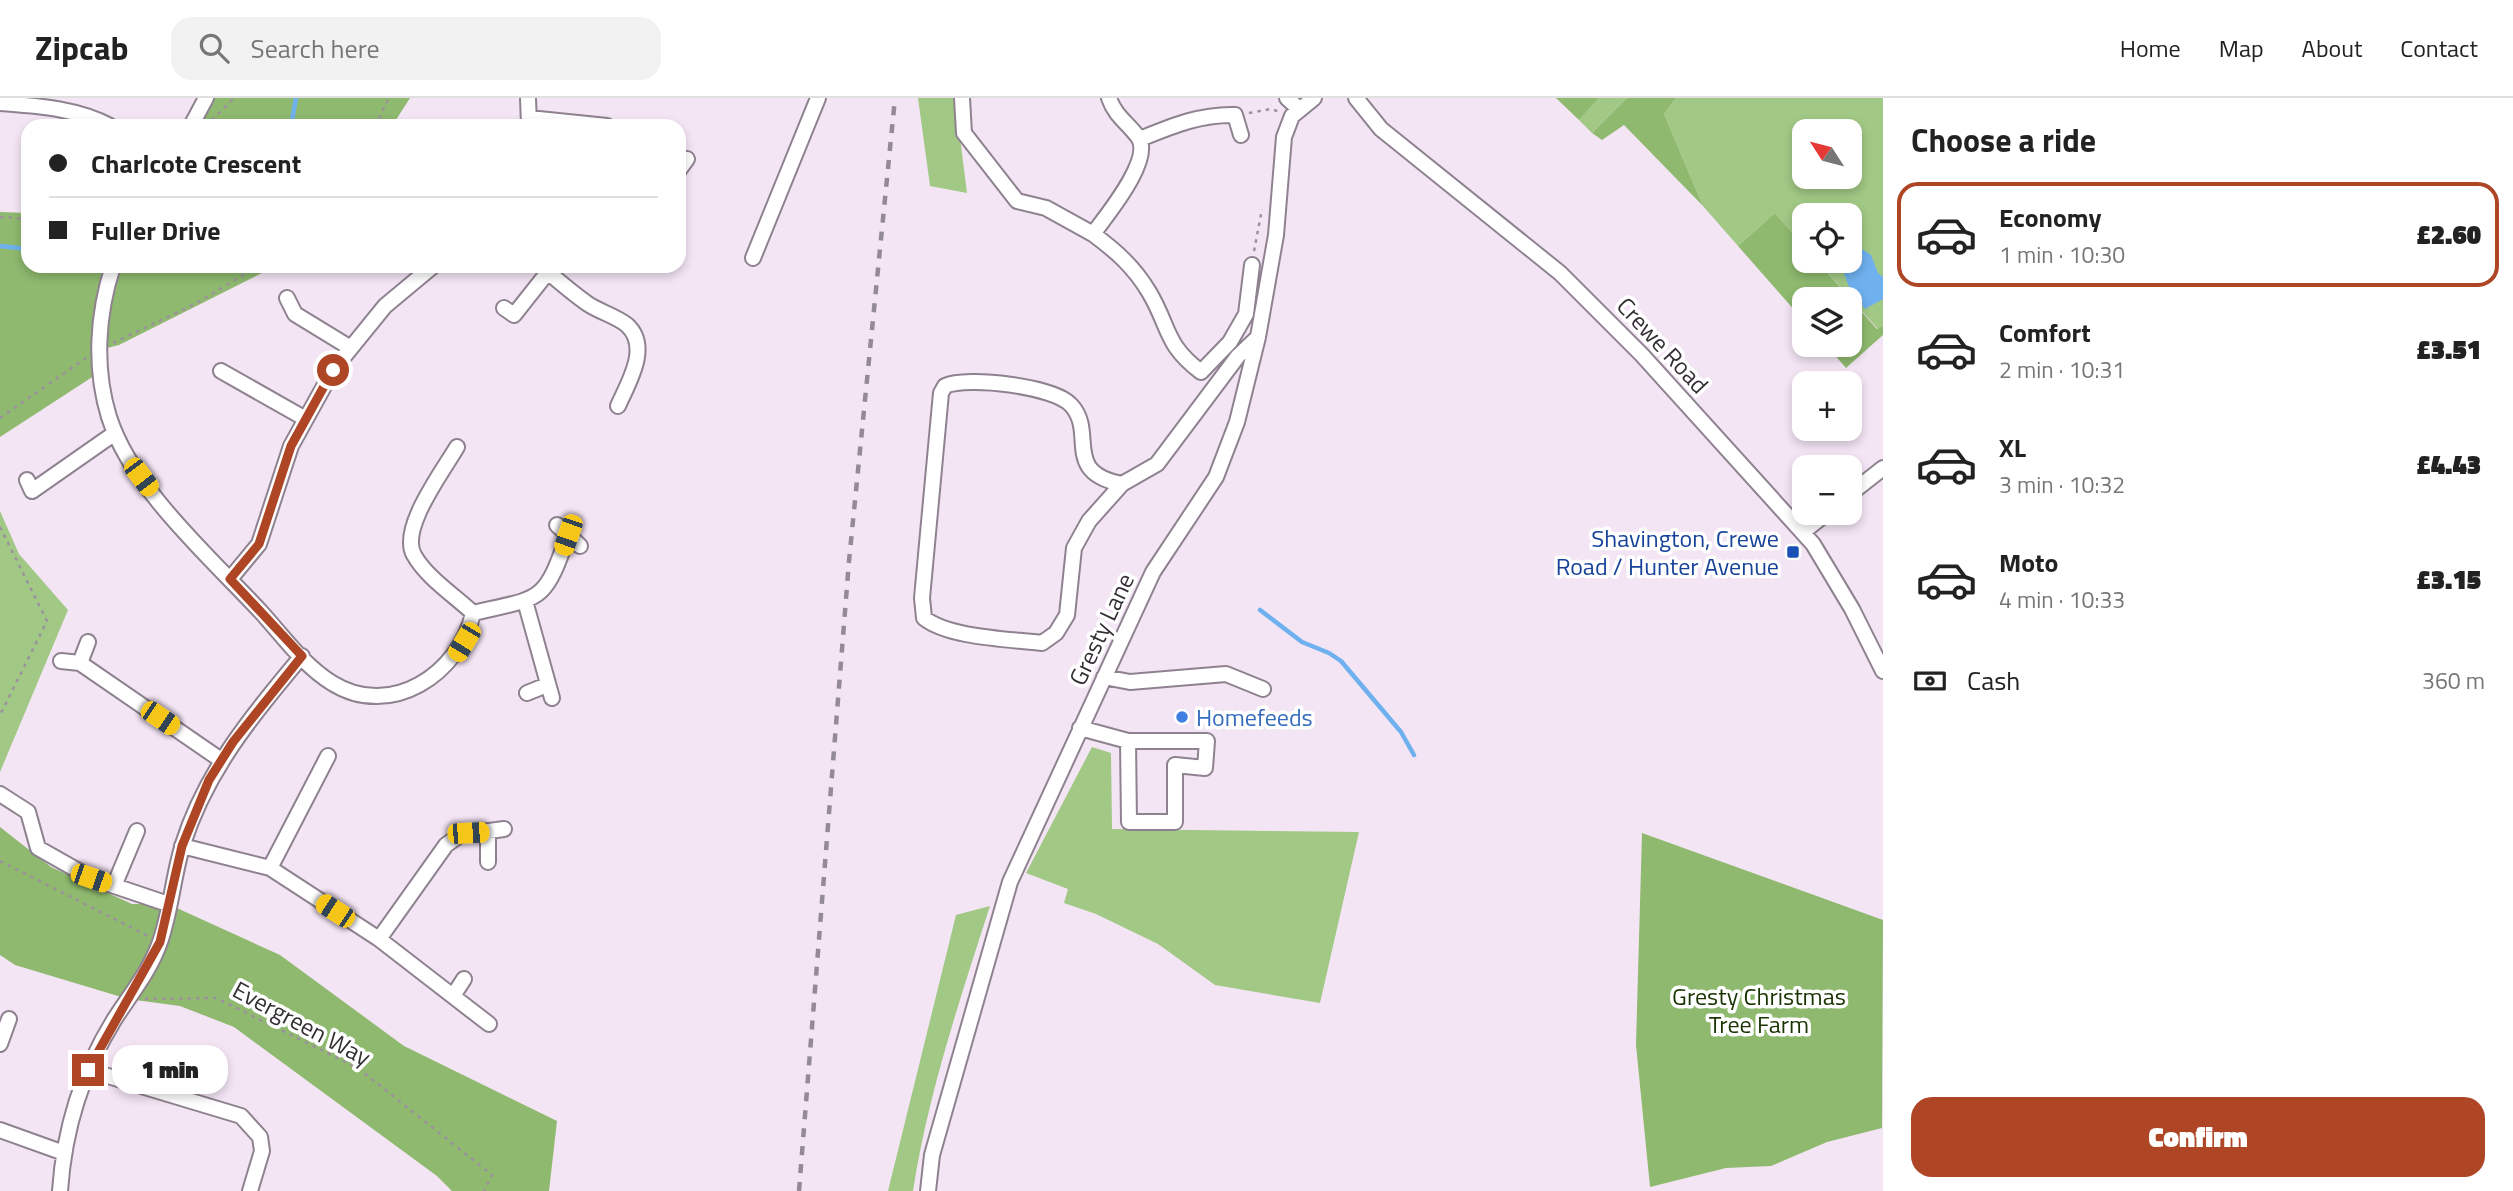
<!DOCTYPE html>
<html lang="en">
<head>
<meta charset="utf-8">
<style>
  body { margin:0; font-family:"Titillium Web",sans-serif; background:#f2f2f2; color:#222; height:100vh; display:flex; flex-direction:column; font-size:26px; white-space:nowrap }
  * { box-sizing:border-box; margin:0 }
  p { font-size:23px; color:#767676 }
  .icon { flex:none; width:38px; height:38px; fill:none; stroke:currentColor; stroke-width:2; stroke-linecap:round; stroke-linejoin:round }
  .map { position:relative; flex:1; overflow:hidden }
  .drawer { display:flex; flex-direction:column; background:#fff; width:630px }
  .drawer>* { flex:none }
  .guide { position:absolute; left:21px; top:21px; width:665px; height:154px; border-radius:21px; box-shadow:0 4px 10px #0003; display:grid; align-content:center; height:154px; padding:0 28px; background:#fff }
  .needle { width:46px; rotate:306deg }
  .buttons { position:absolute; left:1792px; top:21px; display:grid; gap:14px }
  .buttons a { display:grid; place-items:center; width:70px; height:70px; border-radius:14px; background:#fff; box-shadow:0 4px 10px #0003; font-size:35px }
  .end { position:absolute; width:32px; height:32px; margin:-16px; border:9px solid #ae4626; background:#fff; box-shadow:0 0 0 4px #fff }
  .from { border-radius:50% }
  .bubble { position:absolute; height:49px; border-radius:21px; background:#fff; box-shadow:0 4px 10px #0003; font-size:23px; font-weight:800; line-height:49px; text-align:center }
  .car { position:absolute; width:21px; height:42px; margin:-21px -10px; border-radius:9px; box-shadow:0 0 5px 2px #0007; background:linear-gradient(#f5c518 24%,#345 0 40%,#f5c518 0 76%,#345 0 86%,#f5c518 0) }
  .guide b { display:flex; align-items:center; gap:24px; height:66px; font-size:26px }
  .guide b+b { border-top:2px solid #e0e0e0 }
  .guide i { width:18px; height:18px; background:#222 }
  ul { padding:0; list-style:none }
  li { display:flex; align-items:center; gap:21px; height:105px; margin:0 14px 10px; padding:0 14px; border:4px solid transparent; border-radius:21px }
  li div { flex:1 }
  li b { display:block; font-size:26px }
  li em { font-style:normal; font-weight:800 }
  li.on { border-color:#ae4626 }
  li>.icon { width:63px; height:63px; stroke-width:1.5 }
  h2 { padding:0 28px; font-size:32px; line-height:84px }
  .pay { display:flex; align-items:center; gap:18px; height:77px; padding:0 28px; font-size:26px }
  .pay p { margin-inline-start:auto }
  .button { display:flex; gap:14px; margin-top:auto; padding:14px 28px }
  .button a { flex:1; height:80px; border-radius:21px; background:#ae4626; color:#fff; font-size:28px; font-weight:800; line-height:80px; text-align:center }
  header { display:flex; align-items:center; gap:42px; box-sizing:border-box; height:98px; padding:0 35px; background:#fff; border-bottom:2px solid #e0e0e0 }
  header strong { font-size:33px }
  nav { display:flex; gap:38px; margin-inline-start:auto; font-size:24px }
  .search { width:490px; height:63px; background:#f2f2f2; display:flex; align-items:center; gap:18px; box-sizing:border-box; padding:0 24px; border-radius:21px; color:#767676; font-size:26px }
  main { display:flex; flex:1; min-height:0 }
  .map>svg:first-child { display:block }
  .green { fill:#a1c885; fill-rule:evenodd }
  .forest { fill:#8eb96e }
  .water { fill:#6fb0ee }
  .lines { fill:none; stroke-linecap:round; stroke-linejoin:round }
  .stream { stroke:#6fb0ee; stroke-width:4.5 }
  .minor-casing { stroke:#8f8290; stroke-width:18 }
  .path { stroke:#9c929d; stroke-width:2.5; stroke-dasharray:3.5 5; stroke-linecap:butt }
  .minor { stroke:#fff; stroke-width:14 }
  .rail { stroke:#948a95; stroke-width:4.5; stroke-dasharray:9 9; stroke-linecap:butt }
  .route { stroke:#ae4626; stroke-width:9 }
  .transit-dot { fill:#1a4fb4; stroke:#fff; stroke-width:2.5 }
  .shop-dot { fill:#3f7fe0; stroke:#fff; stroke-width:2.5 }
  .labels { text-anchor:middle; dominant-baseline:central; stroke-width:7; stroke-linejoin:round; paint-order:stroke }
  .street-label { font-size:24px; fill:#332e34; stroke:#fff }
  .transit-label { font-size:24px; fill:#164399; stroke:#fff; text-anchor:end }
  .shop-label { font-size:24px; fill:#366cbe; stroke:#fff; text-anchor:start }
  .park-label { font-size:24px; fill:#193400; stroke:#fff }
</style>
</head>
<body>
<header>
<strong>Zipcab</strong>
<div class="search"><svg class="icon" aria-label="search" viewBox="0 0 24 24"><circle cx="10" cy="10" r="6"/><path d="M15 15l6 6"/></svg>Search here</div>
<nav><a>Home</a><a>Map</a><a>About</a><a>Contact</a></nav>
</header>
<main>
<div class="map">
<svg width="1883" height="1093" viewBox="0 0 1883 1093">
  <rect width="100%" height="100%" fill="#f4e5f5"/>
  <path class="green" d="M918,0H955L967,95L930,88Z
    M1599,0H1627L1592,35L1579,22Z
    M1676,0H1883V228L1878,231L1817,163H1850V117H1804V148L1775,115L1738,148L1703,108L1664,16ZM1804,33H1850V79H1804Z
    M0,413L19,456L68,512L0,674Z
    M1092,649L1111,655L1112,731L1359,734L1320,905L1215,887L1158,846L1096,816L1064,805L1068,791L1026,775Z
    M990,808C960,901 928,996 913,1093H888L956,817Z"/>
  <path class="forest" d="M212,0H410L392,28H191Z
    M1556,0H1599L1579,22Z
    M1627,0H1676L1664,16L1703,108L1624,27L1602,42L1592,35Z
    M0,114L28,115V168H276L119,247L99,252L100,274L0,339Z
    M1775,115L1804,148V163H1817L1877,231L1883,228V237L1846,270L1826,247H1850V201H1804V223L1738,148Z
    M0,729L51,769L132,806H168L280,857L404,948L557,1023L549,1093H452L437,1078L234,929L180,908L128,901L15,867L0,857Z
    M1642,735L1883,822L1882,1030L1827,1044L1771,1068L1726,1070L1650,1089L1636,947Z"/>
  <path class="water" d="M1850,143L1871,157L1878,175L1883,179V201L1865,211L1851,194L1839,163H1850Z"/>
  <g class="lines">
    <path class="stream" d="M291,28L296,0
      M0,148L28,151
      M1260,512L1302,544L1329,555L1341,563L1401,634L1414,657"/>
    <defs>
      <path id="minor" d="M528,0L529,28
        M962,0L964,35L1017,103L1046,110L1093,136C1106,118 1154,61 1138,39C1128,25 1115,18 1109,0
        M1287,0L1298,10
        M1356,0L1381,31L1560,175L1642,257L1813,446L1852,511L1883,573
        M0,5C37,8 77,10 110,28
        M529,20L607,28
        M191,28L206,0
        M1140,41C1172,28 1200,16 1235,17L1241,37
        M679,72L687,61
        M1093,136C1116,153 1134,169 1149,194C1170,229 1164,246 1201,274L1230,244L1246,216L1252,167
        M753,160L818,0
        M113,168C97,217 94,270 109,319C132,391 210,459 261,514C282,537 304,568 332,585C391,622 460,575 473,515C542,499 544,506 568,437
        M541,168C556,181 572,195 588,206C600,214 616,218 627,227C651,249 628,285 618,308
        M287,200L295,216L349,249
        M504,210L514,217L548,174
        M221,273L304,320
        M457,349C443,373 399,431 414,457C426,479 455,498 473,515
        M27,382L32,393L115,335
        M1122,386C1061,374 1097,335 1071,307C1054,288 967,278 945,288L941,295L922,500L924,520C949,540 1010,541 1042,545L1056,535L1067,517L1074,450L1089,423L1122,386L1157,366L1238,258L1257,240
        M1850,396L1883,370
        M557,427L580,448
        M1803,434L1827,415
        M230,481L259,446L291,348L333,272L385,208L433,168
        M525,503L552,600
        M61,563L80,565L221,662
        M80,565L88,544
        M1104,579L1130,584L1226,576L1263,591
        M527,595L547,587
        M1080,630L1128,643H1207L1205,670L1175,667V724H1129L1128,643
        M0,696L28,714L38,750L91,780L168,806
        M488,734V764
        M182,748L270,770L379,841L489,926
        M270,770L328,658
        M114,788L137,733
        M379,841L446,747L460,737L504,731
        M453,898L464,881
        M0,946L9,921
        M88,972L241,1018L260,1039L262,1053L250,1093
        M0,1032L64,1055
        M60,1093C64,1033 82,974 114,922C130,897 150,873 160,844C171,813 173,778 183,746C206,673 253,616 302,558
        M928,1093L932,1057L1010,784L1153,474L1216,379L1237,324L1258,239L1276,137L1284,39L1292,18L1314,0"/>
    </defs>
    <use href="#minor" class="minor-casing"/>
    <path class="path" d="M1249,15L1271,11L1280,14
      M212,22L234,0
      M375,28L389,0
      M0,119L28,121
      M1254,153L1262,111
      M113,245L195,206L258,168
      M0,320L86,260
      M0,429L47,523L0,617
      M0,763L148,838
      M145,901L216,900L358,970L492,1077L484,1093"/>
    <use href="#minor" class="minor"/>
    <path class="rail" d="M799,1093L849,463L895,0"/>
  </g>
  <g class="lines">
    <path class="route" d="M88,972L160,844L182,748L209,682L233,644L302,558L230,481L259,446L291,348L333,272"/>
  </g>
  <rect class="transit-dot" x="1786" y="447" width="14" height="14" rx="3.5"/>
  <circle class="shop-dot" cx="1182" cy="619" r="7"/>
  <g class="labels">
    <g class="street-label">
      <text transform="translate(1663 247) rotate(47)">Crewe Road</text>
      <text transform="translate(1101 531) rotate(-65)">Gresty Lane</text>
      <text transform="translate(302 925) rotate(28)">Evergreen Way</text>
    </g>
    <g class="transit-label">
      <text x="1779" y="440">Shavington, Crewe<tspan x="1779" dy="28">Road / Hunter Avenue</tspan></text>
    </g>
    <g class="shop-label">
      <text x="1196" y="619">Homefeeds</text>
    </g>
    <g class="park-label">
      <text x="1759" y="898">Gresty Christmas<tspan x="1759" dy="28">Tree Farm</tspan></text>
    </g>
  </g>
</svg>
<div class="buttons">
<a><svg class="needle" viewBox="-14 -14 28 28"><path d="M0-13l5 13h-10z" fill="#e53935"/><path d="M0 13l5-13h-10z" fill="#767676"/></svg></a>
<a><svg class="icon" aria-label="locate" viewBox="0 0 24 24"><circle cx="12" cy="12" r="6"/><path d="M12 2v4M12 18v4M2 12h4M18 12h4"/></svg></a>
<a><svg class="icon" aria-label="layers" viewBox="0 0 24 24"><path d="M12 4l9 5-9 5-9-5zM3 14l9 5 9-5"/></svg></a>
<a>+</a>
<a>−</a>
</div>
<i class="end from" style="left:333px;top:272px"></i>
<i class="end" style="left:88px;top:972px"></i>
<div class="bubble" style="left:112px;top:947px;width:116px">1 min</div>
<i class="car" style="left:141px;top:379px;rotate:143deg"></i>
<i class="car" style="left:568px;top:437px;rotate:199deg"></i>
<i class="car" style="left:464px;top:544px;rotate:211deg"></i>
<i class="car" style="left:160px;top:620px;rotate:124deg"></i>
<i class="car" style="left:468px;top:735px;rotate:87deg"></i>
<i class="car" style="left:91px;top:780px;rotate:109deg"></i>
<i class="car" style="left:335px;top:813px;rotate:303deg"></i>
<div class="guide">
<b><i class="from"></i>Charlcote Crescent</b>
<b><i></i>Fuller Drive</b>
</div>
</div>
<section class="drawer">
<h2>Choose a ride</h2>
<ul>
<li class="on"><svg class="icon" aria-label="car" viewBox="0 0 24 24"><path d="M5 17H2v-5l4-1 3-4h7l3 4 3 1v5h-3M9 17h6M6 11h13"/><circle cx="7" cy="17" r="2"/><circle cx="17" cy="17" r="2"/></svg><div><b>Economy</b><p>1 min · 10:30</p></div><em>£2.60</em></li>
<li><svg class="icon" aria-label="car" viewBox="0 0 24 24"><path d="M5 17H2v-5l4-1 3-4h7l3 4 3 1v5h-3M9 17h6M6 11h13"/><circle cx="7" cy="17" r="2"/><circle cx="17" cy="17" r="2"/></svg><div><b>Comfort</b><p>2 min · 10:31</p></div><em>£3.51</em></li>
<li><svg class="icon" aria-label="car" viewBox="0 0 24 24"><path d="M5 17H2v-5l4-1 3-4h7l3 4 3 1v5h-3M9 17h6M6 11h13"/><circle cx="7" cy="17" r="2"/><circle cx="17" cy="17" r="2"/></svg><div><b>XL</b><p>3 min · 10:32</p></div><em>£4.43</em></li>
<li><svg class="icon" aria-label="car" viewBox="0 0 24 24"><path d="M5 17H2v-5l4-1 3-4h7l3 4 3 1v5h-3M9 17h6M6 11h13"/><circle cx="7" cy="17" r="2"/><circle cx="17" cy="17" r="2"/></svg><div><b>Moto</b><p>4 min · 10:33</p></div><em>£3.15</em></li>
</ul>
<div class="pay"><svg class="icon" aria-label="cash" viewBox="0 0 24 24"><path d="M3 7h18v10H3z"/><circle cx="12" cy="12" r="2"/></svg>Cash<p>360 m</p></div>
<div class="button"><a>Confirm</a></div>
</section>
</main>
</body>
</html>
